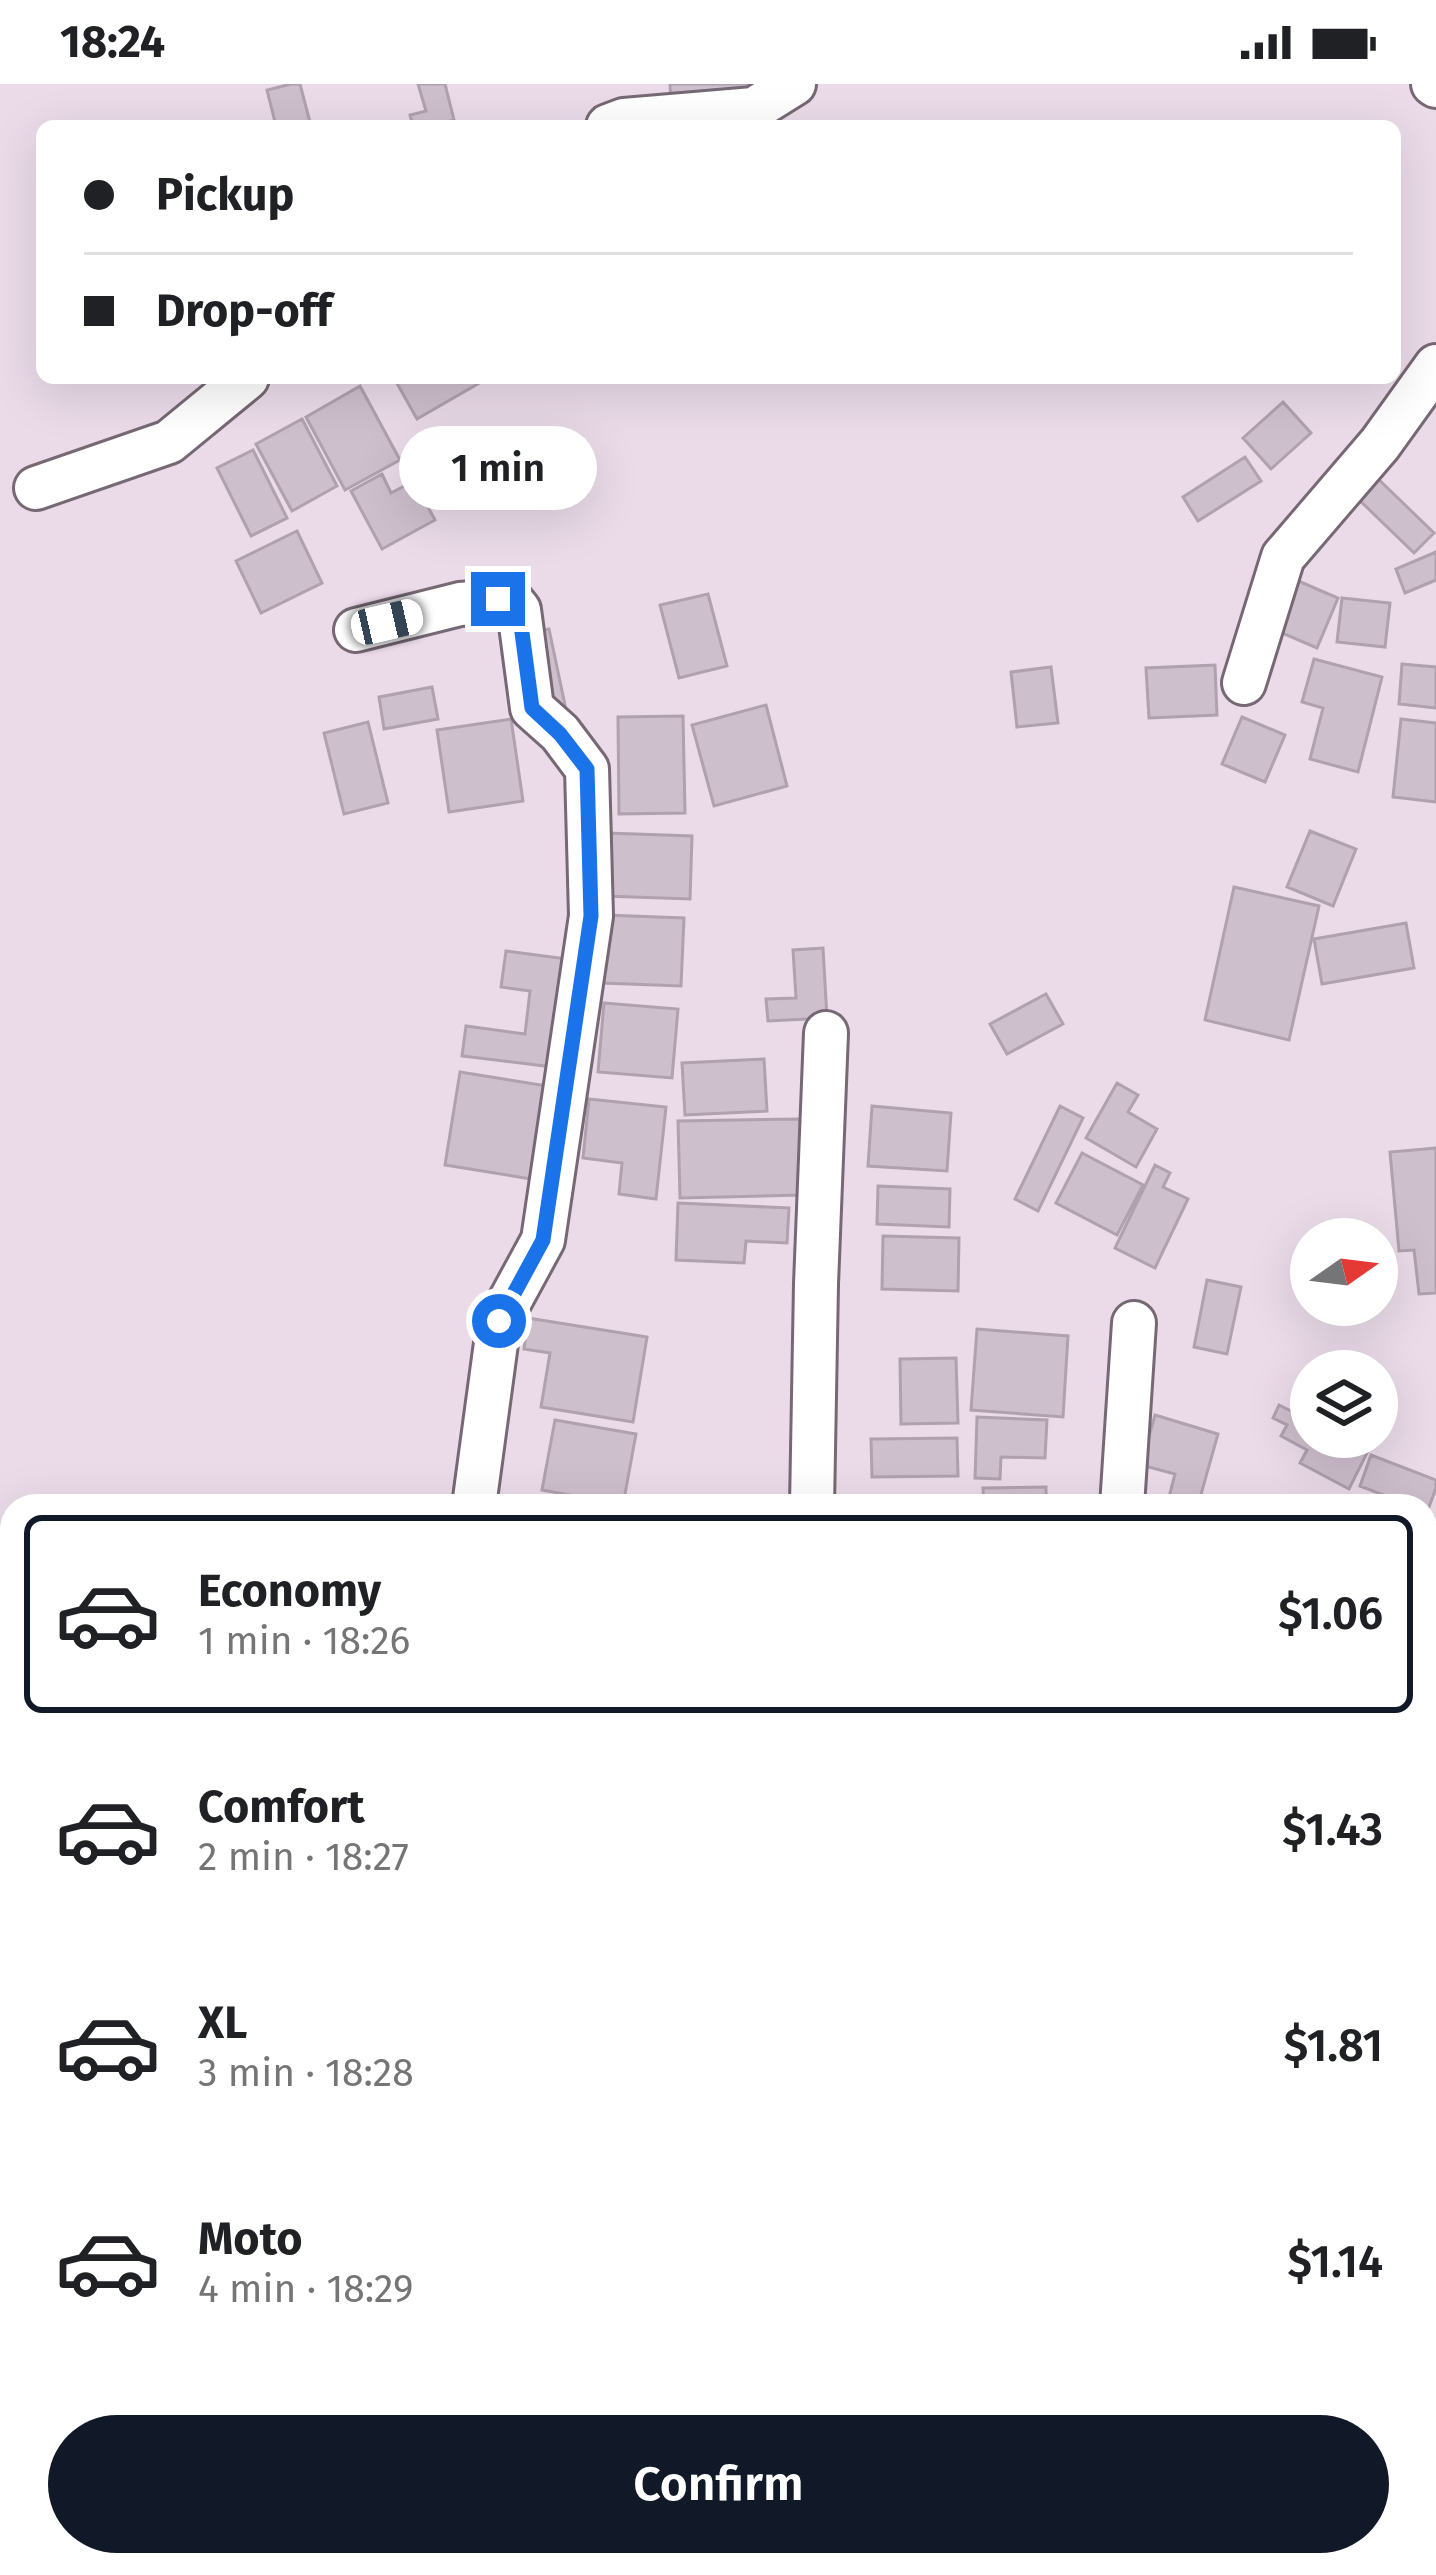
<!DOCTYPE html>
<html lang="en">
<head>
<meta charset="utf-8">
<style>
  body { margin:0; font-family:"Fira Sans",sans-serif; background:#f2f2f2; color:#202124; height:100vh; display:flex; flex-direction:column; font-size:45px; white-space:nowrap }
  * { box-sizing:border-box; margin:0 }
  p { font-size:39px; color:#757577 }
  .icon { flex:none; width:66px; height:66px; fill:none; stroke:currentColor; stroke-width:2; stroke-linecap:round; stroke-linejoin:round }
  .map { position:relative; flex:1; overflow:hidden }
  .sheet { position:absolute; left:0px; top:1410px; width:1437px; height:1083px; display:flex; flex-direction:column; background:#fff; border-radius:36px 36px 0 0; box-shadow:0 12px 48px #0002 }
  .sheet>* { flex:none }
  .guide { position:absolute; left:36px; top:36px; width:1365px; height:264px; border-radius:18px; box-shadow:0 12px 48px #0002; display:grid; align-content:center; height:264px; padding:0 48px; background:#fff }
  .needle { width:78px; rotate:76deg }
  .fabs { position:absolute; left:1290px; top:1134px; display:grid; gap:24px }
  .fabs a { display:grid; place-items:center; width:108px; height:108px; border-radius:50%; background:#fff; box-shadow:0 12px 48px #0002; font-size:60px }
  .end { position:absolute; width:54px; height:54px; margin:-27px; border:15px solid #1a73e8; background:#fff; box-shadow:0 0 0 6px #fff }
  .from { border-radius:50% }
  .bubble { position:absolute; height:84px; border-radius:42px; background:#fff; box-shadow:0 12px 48px #0002; font-size:39px; font-weight:600; line-height:84px; text-align:center }
  .car { position:absolute; width:36px; height:72px; margin:-36px -18px; border-radius:15px; box-shadow:0 0 9px 3px #0007; background:linear-gradient(#fff 24%,#345 0 40%,#fff 0 76%,#345 0 86%,#fff 0) }
  .guide b { display:flex; align-items:center; gap:42px; height:114px; font-size:45px }
  .guide b+b { border-top:3px solid #e0e0e0 }
  .guide i { width:30px; height:30px; background:#202124 }
  ul { padding:21px 0 0; list-style:none }
  li { display:flex; align-items:center; gap:36px; height:198px; margin:0 24px 18px; padding:0 24px; border:6px solid transparent; border-radius:18px }
  li div { flex:1 }
  li b { display:block; font-size:45px }
  li em { font-style:normal; font-weight:600 }
  li.selected { border-color:#111827 }
  li>.icon { width:108px; height:108px; stroke-width:1.5 }
  .primary-button { display:flex; gap:24px; margin-top:auto; padding:24px 48px }
  .primary-button a { flex:1; height:138px; border-radius:72px; background:#111827; color:#fff; font-size:48px; font-weight:600; line-height:138px; text-align:center }
  .status { display:flex; justify-content:space-between; align-items:center; height:84px; padding:0 60px; background:#fff; direction:ltr }
  .status svg { height:33px; fill:currentColor }
  .map>svg:first-child { display:block }
  .lines { fill:none; stroke-linecap:round; stroke-linejoin:round }
  .stream { stroke:#9ac5f1; stroke-width:12 }
  .building { fill:#cebfcc; stroke:#b0a1ae; stroke-width:3 }
  .minor-casing { stroke:#766874; stroke-width:48 }
  .minor { stroke:#fff; stroke-width:42 }
  .route { stroke:#1a73e8; stroke-width:15 }
</style>
</head>
<body>
<div class="status"><b>18:24</b><svg viewBox="0 0 49 12"><path d="M0 12V9h3v3zM5 12V6h3v6zM10 12V3h3v9zM15 12V0h3v12zM26 1h20v11H26zM47 4h2v5h-2z"/></svg></div>
<div class="map">
<svg width="1436" height="2491" viewBox="0 0 1436 2491">
  <rect width="100%" height="100%" fill="#ebdbe9"/>
  <g class="lines">
    <path class="stream" d="M0,1856L12,1857
      M1425,2378L1436,2376"/>
  </g>
  <path class="building" d="M291,0H300L311,42H276L267,6Z
    M418,0H445L454,36L434,42H413L410,31L426,27Z
    M670,0H752L753,17L671,19Z
    M394,294H488L417,335Z
    M360,302L400,376L345,406L306,333Z
    M1283,318L1311,349L1271,385L1243,354Z
    M302,335L337,402L292,427L256,360Z
    M253,366L287,434L251,452L217,384Z
    M1245,373L1261,397L1198,437L1183,413Z
    M1371,388L1434,449L1414,469L1352,409Z
    M382,390L391,409L414,397L435,436L382,465L351,407Z
    M297,447L322,499L261,529L236,477Z
    M1436,468V496L1405,509L1396,485Z
    M1296,496L1338,514L1317,564L1275,546Z
    M708,510L727,582L679,594L660,521Z
    M1342,514L1390,519L1385,563L1337,558Z
    M549,545L565,621L539,627L523,550Z
    M1314,575L1382,593L1358,688L1310,675L1323,624L1302,618Z
    M1402,580L1436,583V624L1399,620Z
    M1215,581L1217,631L1149,634L1146,584Z
    M1051,583L1058,639L1017,643L1011,588Z
    M432,603L438,635L384,645L379,613Z
    M766,621L787,702L714,722L692,641Z
    M683,632L685,729L619,730L618,633Z
    M1242,633L1285,651L1265,698L1222,680Z
    M511,635L523,717L449,728L437,646Z
    M1401,635L1436,639V718L1393,713Z
    M368,638L388,719L344,730L324,649Z
    M1310,747L1356,765L1333,822L1287,803Z
    M606,749L692,752L690,815L604,812Z
    M1234,803L1319,822L1289,956L1205,936Z
    M605,831L684,834L681,902L602,899Z
    M1406,839L1414,884L1322,900L1314,855Z
    M823,864L827,934L768,937L766,915L796,914L793,866Z
    M506,867L567,875L553,983L462,972L466,942L525,950L530,907L501,903Z
    M1046,910L1063,940L1007,970L990,940Z
    M604,919L678,925L672,994L598,988Z
    M764,975L767,1027L685,1031L682,979Z
    M460,988L547,1002L531,1095L445,1081Z
    M1117,999L1138,1011L1128,1028L1157,1045L1136,1083L1086,1054Z
    M589,1015L666,1023L656,1115L619,1110L622,1079L583,1074Z
    M872,1022L951,1029L947,1087L868,1082Z
    M1060,1022L1083,1034L1038,1127L1015,1115Z
    M800,1035L802,1111L680,1114L678,1037Z
    M1436,1064V1209L1419,1210L1414,1166L1399,1167L1390,1068Z
    M1082,1069L1143,1101L1117,1151L1056,1119Z
    M1155,1081L1170,1089L1163,1103L1188,1115L1155,1184L1115,1164Z
    M878,1102L950,1105L949,1143L877,1140Z
    M678,1119L789,1124L787,1159L746,1157L744,1179L676,1176Z
    M883,1152L959,1154L958,1207L882,1205Z
    M1207,1196L1241,1203L1227,1270L1194,1263Z
    M528,1234L647,1253L633,1338L541,1323L550,1269L524,1265Z
    M977,1245L1068,1252L1063,1333L971,1326Z
    M956,1274L958,1339L901,1340L900,1275Z
    M1279,1321L1311,1337V1353H1341L1368,1367L1349,1405L1300,1379L1307,1366L1281,1352L1287,1341L1273,1334Z
    M1155,1331L1218,1350L1198,1421L1169,1413L1175,1390L1141,1381Z
    M977,1333L1047,1336L1045,1374L1001,1373L1000,1395L975,1394Z
    M555,1336L636,1350L623,1421L542,1406Z
    M957,1354L958,1392L872,1393L871,1355Z
    M1371,1371L1436,1396V1404L1425,1434V1422H1385L1389,1413L1360,1402Z
    M1046,1403V1422H984L983,1404Z
    M1425,1894H1430L1435,1961H1425Z
    M1436,1967V2034L1425,2036V1968Z"/>
  <g class="lines">
    <defs>
      <path id="minor" d="M1433,0L1436,2
        M608,42L624,36L754,25L794,0
        M36,404L169,358L247,294
        M356,546L460,520L511,516L519,526L532,624L560,649L587,685L591,832L543,1156L499,1237L474,1422
        M1244,599L1283,473L1380,360L1436,282
        M812,1422L816,1200L826,949
        M1122,1422L1134,1239
        M1425,2051L1436,2050
        M1425,2248L1436,2250"/>
    </defs>
    <use href="#minor" class="minor-casing"/>
    <use href="#minor" class="minor"/>
  </g>
  <g class="lines">
    <path class="route" d="M498,515L511,516L519,526L532,624L560,650L587,685L591,832L543,1156L499,1237"/>
  </g>
</svg>
<div class="fabs">
<a><svg class="needle" viewBox="-14 -14 28 28"><path d="M0-13l5 13h-10z" fill="#e53935"/><path d="M0 13l5-13h-10z" fill="#757577"/></svg></a>
<a><svg class="icon" aria-label="layers" viewBox="0 0 24 24"><path d="M12 4l9 5-9 5-9-5zM3 14l9 5 9-5"/></svg></a>
</div>
<i class="end from" style="left:499px;top:1237px"></i>
<i class="end" style="left:498px;top:515px"></i>
<div class="bubble" style="left:399px;top:342px;width:198px">1 min</div>
<i class="car" style="left:387px;top:538px;rotate:77deg"></i>
<div class="guide">
<b><i class="from"></i>Pickup</b>
<b><i></i>Drop-off</b>
</div>
<section class="sheet">
<ul>
<li class="selected"><svg class="icon" aria-label="car" viewBox="0 0 24 24"><path d="M5 17H2v-5l4-1 3-4h7l3 4 3 1v5h-3M9 17h6M6 11h13"/><circle cx="7" cy="17" r="2"/><circle cx="17" cy="17" r="2"/></svg><div><b>Economy</b><p>1 min · 18:26</p></div><em>$1.06</em></li>
<li><svg class="icon" aria-label="car" viewBox="0 0 24 24"><path d="M5 17H2v-5l4-1 3-4h7l3 4 3 1v5h-3M9 17h6M6 11h13"/><circle cx="7" cy="17" r="2"/><circle cx="17" cy="17" r="2"/></svg><div><b>Comfort</b><p>2 min · 18:27</p></div><em>$1.43</em></li>
<li><svg class="icon" aria-label="car" viewBox="0 0 24 24"><path d="M5 17H2v-5l4-1 3-4h7l3 4 3 1v5h-3M9 17h6M6 11h13"/><circle cx="7" cy="17" r="2"/><circle cx="17" cy="17" r="2"/></svg><div><b>XL</b><p>3 min · 18:28</p></div><em>$1.81</em></li>
<li><svg class="icon" aria-label="car" viewBox="0 0 24 24"><path d="M5 17H2v-5l4-1 3-4h7l3 4 3 1v5h-3M9 17h6M6 11h13"/><circle cx="7" cy="17" r="2"/><circle cx="17" cy="17" r="2"/></svg><div><b>Moto</b><p>4 min · 18:29</p></div><em>$1.14</em></li>
</ul>
<div class="primary-button"><a>Confirm</a></div>
</section>
</div>
</body>
</html>
